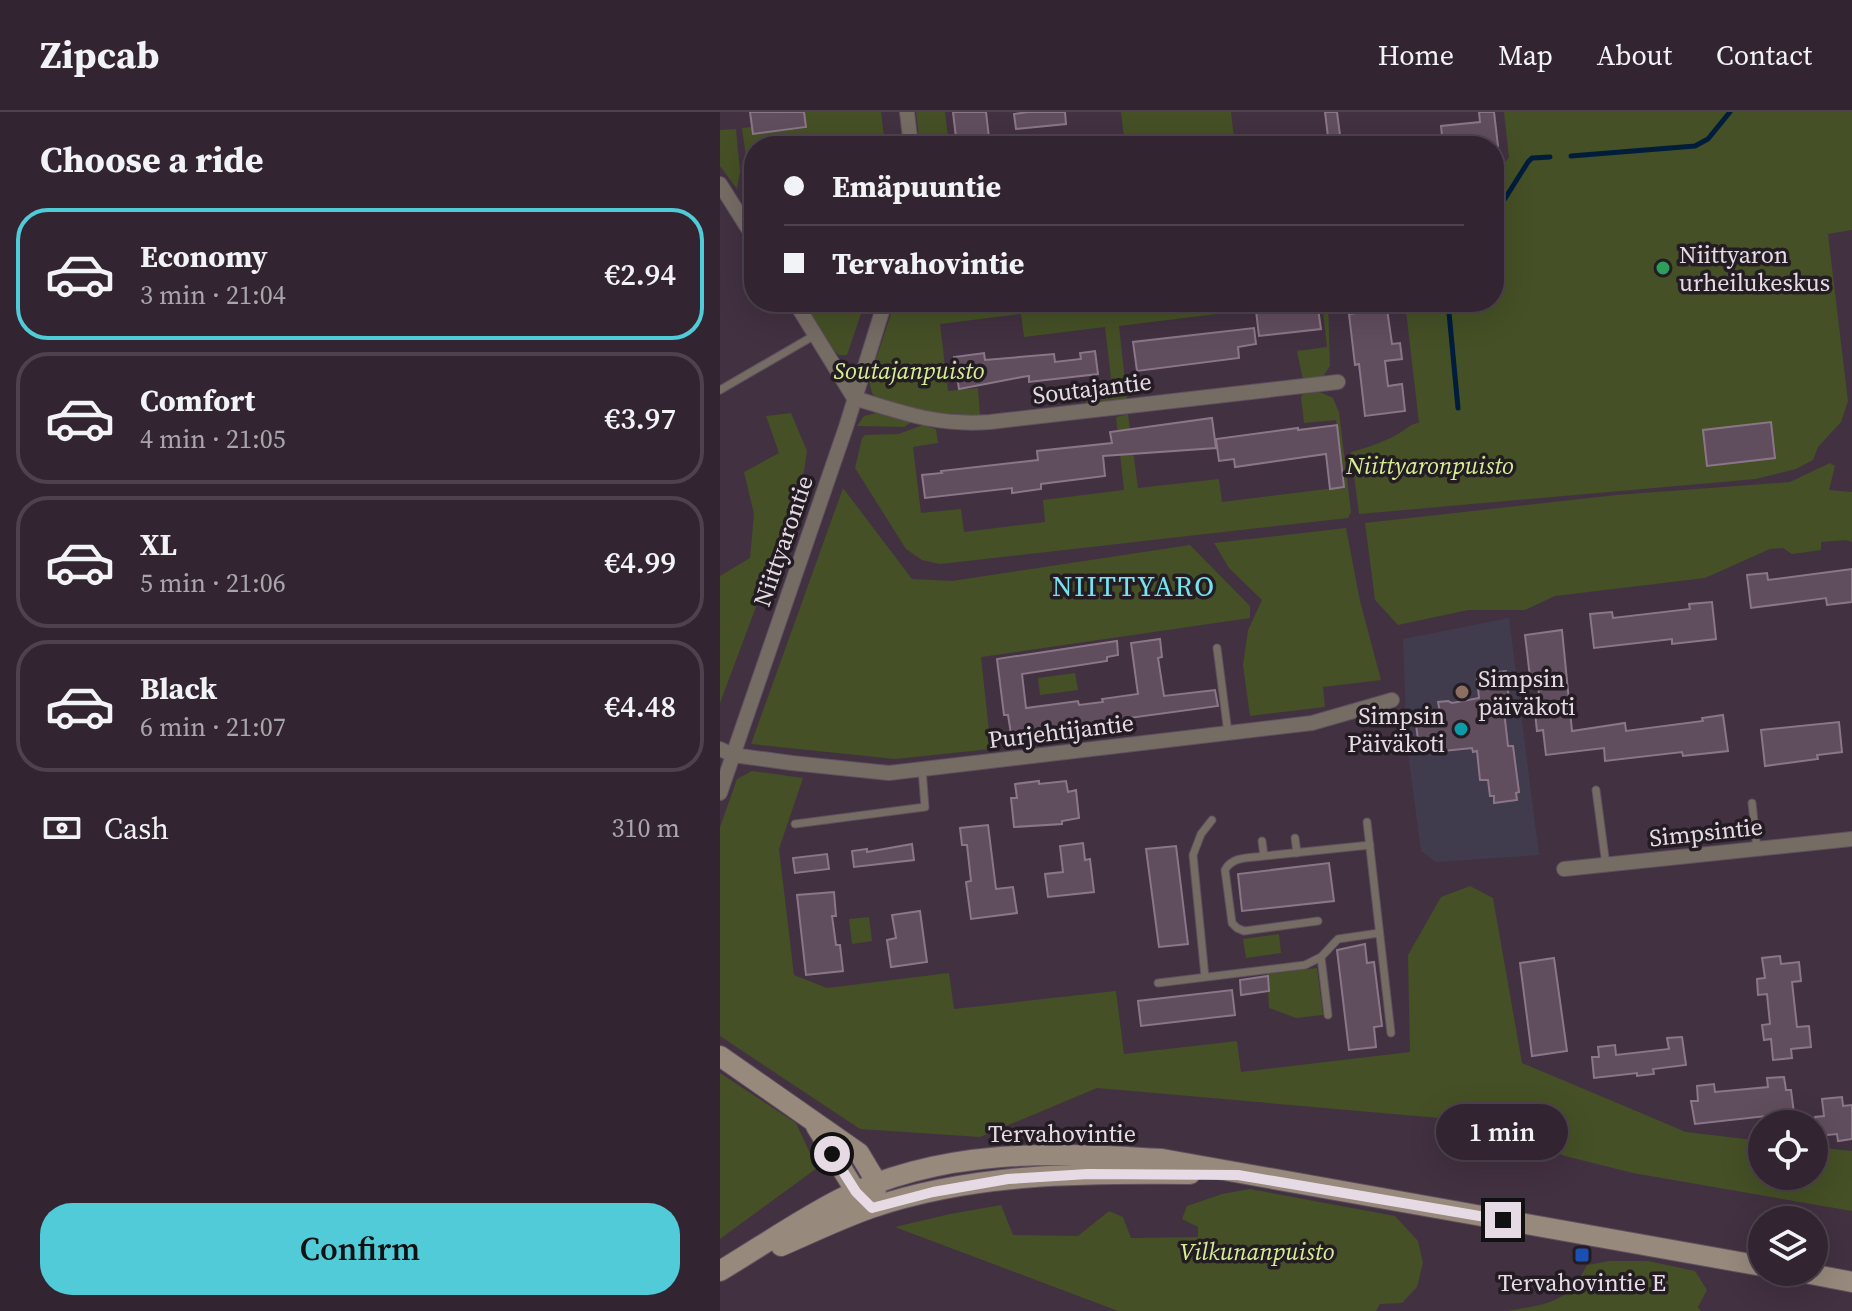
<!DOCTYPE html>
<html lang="en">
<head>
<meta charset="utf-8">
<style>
  body { margin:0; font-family:"Source Serif 4",serif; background:#3d313d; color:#f1f3f6; height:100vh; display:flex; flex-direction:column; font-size:30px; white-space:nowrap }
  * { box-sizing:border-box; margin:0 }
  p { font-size:26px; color:#a8a5ab }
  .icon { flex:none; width:44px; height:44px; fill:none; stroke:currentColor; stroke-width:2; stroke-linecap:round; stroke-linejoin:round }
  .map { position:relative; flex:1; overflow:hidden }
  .sheet { display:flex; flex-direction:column; background:#322531; width:720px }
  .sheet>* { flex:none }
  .top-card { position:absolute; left:24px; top:24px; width:760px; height:176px; border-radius:32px; box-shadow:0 8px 32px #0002,0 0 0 2px #4d424d; display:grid; align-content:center; height:176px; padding:0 40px; background:#322531 }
  .tools { position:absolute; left:1028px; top:998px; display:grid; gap:16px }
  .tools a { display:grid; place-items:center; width:80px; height:80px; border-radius:50%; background:#322531; box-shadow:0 8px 32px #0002,0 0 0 2px #4d424d; font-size:40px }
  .end { position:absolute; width:36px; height:36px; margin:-18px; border:10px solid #e6dbe5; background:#111; box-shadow:0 0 0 4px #111 }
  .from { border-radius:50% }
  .bubble { position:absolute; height:56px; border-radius:28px; background:#322531; box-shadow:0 8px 32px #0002,0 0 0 2px #4d424d; font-size:26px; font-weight:600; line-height:56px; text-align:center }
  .top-card b { display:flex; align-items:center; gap:28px; height:76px; font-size:30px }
  .top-card b+b { border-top:2px solid #4d424d }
  .top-card i { width:20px; height:20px; background:#f1f3f6 }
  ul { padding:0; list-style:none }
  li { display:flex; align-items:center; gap:24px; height:132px; margin:0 16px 12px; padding:0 24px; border:4px solid #4d424d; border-radius:32px }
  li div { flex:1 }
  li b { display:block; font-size:30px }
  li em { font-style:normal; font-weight:600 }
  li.on { border-color:#52cbd9 }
  li>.icon { width:72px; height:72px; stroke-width:1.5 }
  h2 { padding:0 40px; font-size:36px; line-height:96px }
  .pay { display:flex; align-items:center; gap:20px; height:88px; padding:0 40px; font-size:30px }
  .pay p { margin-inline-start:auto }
  .action { display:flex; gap:16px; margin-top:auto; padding:16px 40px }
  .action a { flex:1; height:92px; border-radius:32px; background:#52cbd9; color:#111; font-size:32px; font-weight:600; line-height:92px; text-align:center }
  header { display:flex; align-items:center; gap:48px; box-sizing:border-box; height:112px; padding:0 40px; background:#322531; border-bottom:2px solid #4d424d }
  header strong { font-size:38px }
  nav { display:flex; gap:44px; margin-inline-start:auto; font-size:28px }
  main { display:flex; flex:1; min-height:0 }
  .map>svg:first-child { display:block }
  .education { fill:#403c4e }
  .green { fill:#455026 }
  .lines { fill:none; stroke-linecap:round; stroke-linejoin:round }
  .stream { stroke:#001d3c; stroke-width:5 }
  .building { fill:#604d5e; stroke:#8b7688; stroke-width:2 }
  .lane-casing { stroke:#60505f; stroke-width:9 }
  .street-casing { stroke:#60505f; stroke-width:16 }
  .secondary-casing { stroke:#60505f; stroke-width:22 }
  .lane { stroke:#756c64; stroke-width:7 }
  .street { stroke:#756c64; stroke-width:14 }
  .secondary { stroke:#97897c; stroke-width:20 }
  .route { stroke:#e6dbe5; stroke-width:10 }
  .leisure-dot { fill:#2e9e5b; stroke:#241c23; stroke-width:3 }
  .education-dot { fill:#8d6e63; stroke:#241c23; stroke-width:3 }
  .culture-dot { fill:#0f9aa8; stroke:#241c23; stroke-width:3 }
  .transit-dot { fill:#1a4fb4; stroke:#241c23; stroke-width:3 }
  .labels { text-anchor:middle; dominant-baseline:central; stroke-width:7; stroke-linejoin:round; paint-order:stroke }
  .poi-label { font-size:24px; fill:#e6dbe5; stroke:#241c23; text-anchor:start }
  .park-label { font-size:24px; font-style:italic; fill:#d6ee94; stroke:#241c23 }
  .street-label { font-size:24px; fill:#e6dbe5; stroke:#241c23 }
  .quarter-label { font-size:28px; letter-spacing:2px; fill:#78e3f0; stroke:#241c23 }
</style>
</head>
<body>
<header>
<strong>Zipcab</strong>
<nav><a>Home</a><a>Map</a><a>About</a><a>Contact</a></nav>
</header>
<main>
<section class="sheet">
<h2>Choose a ride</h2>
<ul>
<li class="on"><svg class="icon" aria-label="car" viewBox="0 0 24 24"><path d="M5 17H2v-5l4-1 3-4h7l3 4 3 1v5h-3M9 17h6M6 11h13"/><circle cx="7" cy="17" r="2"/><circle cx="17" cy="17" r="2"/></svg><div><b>Economy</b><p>3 min · 21:04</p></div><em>€2.94</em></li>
<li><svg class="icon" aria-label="car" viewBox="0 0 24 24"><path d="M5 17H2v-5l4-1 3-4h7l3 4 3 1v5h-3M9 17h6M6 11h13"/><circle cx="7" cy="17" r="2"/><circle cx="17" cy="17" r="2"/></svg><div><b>Comfort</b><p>4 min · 21:05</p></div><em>€3.97</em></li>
<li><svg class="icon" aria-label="car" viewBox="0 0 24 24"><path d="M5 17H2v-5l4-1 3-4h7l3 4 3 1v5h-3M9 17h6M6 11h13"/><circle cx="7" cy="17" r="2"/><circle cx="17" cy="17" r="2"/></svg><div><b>XL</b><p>5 min · 21:06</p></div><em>€4.99</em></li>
<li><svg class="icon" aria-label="car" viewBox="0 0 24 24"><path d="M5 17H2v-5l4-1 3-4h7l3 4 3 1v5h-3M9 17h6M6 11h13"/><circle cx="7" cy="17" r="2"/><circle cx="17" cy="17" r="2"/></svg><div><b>Black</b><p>6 min · 21:07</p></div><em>€4.48</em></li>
</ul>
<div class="pay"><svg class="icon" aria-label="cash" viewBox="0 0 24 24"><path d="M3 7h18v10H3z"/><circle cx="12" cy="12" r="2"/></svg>Cash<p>310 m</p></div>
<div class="action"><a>Confirm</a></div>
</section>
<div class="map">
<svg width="1132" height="1199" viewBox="0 0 1132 1199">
  <rect width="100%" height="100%" fill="#423141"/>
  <path class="education" d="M789,506L819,743L716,750L701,739L687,634L683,527Z"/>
  <path class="green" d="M84,0H161L165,34H34V44L26,45L22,16L32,15L33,22L86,16Z
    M196,0H225L229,34H200Z
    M401,0H511L514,26L529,25L531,34H405Z
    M784,0H1132V118L1108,122L1128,289L1121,310L1098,335L1093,348L1076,357L1036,367L639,402L631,340C647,336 669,328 681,320C689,315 690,312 699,311L685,190H774V67L789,45Z
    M16,17L20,60L17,77L0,54V18Z
    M84,190H145L127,243H119L114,238Z
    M175,190H217L219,198L287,190H520L521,199L399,214L407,287L405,290L366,294L365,286L393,283L385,215L304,225L301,202L220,212L228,279L258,276L260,303L258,306L222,304L157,287L152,281L149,268Z
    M602,190H608L610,254L602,266L583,268L577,239L607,235Z
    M600,280L613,286L619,300L631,400L628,406L220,452L202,448L186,437L135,356L142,326L145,323L178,322L203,313L216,317L218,331L193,335L201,401L241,397L244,420L325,410L323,388L404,378L396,305L408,302L418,376L499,367L502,390L623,375L616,308L584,311L581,285L583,282Z
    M71,301L87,339L82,372L0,591V464L30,446L34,402L24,360L59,341L46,304Z
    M156,301L192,310L184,315L137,314L144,304Z
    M1110,351L1115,354L1109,378L1132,380V430L1126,428L1101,430V438L1072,442L1063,436L1050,437L985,466L835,484L805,498H748L678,513L655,488L645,411L896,383L1070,370Z
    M123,376L192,467L232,469L470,433L530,494V506L261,545L271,637L175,647L31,632Z
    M626,416L640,489L661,568L603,575L605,595L530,604L523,553L528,518L542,488L509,456L494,431Z
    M355,561L358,578L320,583L318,566Z
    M32,659L83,666L59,737L74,863L107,876L229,861L234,897L396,879L404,942L517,929L521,960L690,940L688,843L721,785L750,774L773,786L802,951L966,1020L1042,1029V1064H1094V1035L1132,1039V1099L913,1061L845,1044L742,1008L377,976L260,1025L140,1017L0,924V715L17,667Z
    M149,805L152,829L132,832L129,807Z
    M559,822L561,841L526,846L523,827Z
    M597,856L603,903L576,906L549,896L547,862Z
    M0,961L76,1011L97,1056L0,1127Z
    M530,1077L675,1104L698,1129L703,1151L697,1175L682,1191L660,1192L656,1199H398L175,1115L230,1102L281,1093L293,1123L358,1124L389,1099L403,1105L411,1126L478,1125V1115L462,1107L467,1094L502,1082Z
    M890,1149H928L975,1159L987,1178L978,1195L981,1199H787C828,1192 847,1192 867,1153Z"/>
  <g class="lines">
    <path class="stream" d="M851,44L975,34L988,27L1010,0
      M774,104L808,50L812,46L830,45
      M728,190L738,296"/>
  </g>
  <path class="building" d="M30,0H84L86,15L33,22Z
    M233,0H266L270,34H237Z
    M308,0H345L346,12L296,17L294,2Z
    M605,0H617L621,31L609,33Z
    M759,0H774L778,34H723L721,14L760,10Z
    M535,190H556V193L597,190L601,217L539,224Z
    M667,197L672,232L680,231L682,247L665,249L668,274L682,272L685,299L645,304L639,252L635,253L629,202Z
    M534,216L536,232L518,235L519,246L417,259L413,230Z
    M375,239L378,262L309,270V264L302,265L239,277L234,245L264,241L265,248L334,242L335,250L361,247L360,241Z
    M492,306L496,336L383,344L385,364L321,372V377L292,381V376L205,386L202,363L222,361L221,359L318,348L317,339L392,331L390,320Z
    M1051,310L1055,346L987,354L983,318Z
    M617,313L624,375L610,377L606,342L515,355L514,347L499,349L496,327L578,316V318Z
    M1132,457V490L1107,493L1106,486L1031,496L1027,463L1047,461L1048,468Z
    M992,490L996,527L952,532V527L874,536L870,502L892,500L893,506L970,497L969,492Z
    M842,518L852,619L905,611L906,619L983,609L982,606L1003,603L1008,639L963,644L962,640L885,649L884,636L826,643L823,618L817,619L814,591H820L817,564L810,565L805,523Z
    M440,527L442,545L438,546L444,584L495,578L498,594L291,622L288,603H284L277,547L397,529L398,543L387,545V549L302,562L306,596L358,589L359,593L383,590L382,587L418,582L411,531Z
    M786,559L789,589L783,590L788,634H793L799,680L796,681L797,688L774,691V684H770L768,668H760L757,639L753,640L752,636L723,639L716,634L699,636L695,604L720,600L718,590L728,589L732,591L759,586L757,566H760V562Z
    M1119,610L1122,640L1097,643L1098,647L1045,654L1041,618Z
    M319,669V672L346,669L348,680L356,678L359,706L342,709V712L294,715L291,686H297L295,672Z
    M268,713L276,777L293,775L297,801L251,807L246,770L251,769L247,733H242L240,716Z
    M363,731L365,748L370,747L374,780L328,785L325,762L343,760L340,734Z
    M192,732L194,748L134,755L132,739L147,737V740Z
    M456,734L468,832L439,835L426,737Z
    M107,742L109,757L75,761L73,746Z
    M609,751L614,789L522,799L518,762Z
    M114,780L116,804H112L116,833H120L123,859L86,863L77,783Z
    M200,799L207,850L171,855L167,828L176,826L172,803Z
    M645,832L647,851L654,850L662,914L654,915L656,935L629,938L617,838Z
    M1060,844L1061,852L1079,850L1081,869L1072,870L1077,915L1089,914L1091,935L1071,937L1072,946L1053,948L1051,927L1044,928L1042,913L1050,912L1047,882L1038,883L1037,867L1045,866L1042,846Z
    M834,846L847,939L812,944L800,851Z
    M548,864L549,879L521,883L520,868Z
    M512,878L515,903L421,914L418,889Z
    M962,925L966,953L933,957L934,962L917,964V961L874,966L872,945H879L878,935L895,933L896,943L949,937L947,926Z
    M1064,965L1066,978H1071L1074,1001L975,1012L971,989H978L977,974L994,972L995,980L1048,975L1047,966Z
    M1122,985L1123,994L1132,993V1027L1118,1029L1117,1022L1097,1024L1095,1005L1104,1004L1102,987Z"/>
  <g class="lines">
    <defs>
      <path id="lane" d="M0,278L95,223
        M497,536L508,621
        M876,678L886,753
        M1032,691L1037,737
        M647,710L671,921
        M75,712L205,695L202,657
        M575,726L577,741
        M542,729L544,744L650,733
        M544,744C530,746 512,744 505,758L512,811L517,816L524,819L598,809
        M601,845L608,903
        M485,865L473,743L481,722L492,708
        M438,871L585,853L601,845L618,827L659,821"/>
      <path id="street" d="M187,0L191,34
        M0,72L34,126
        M75,190L134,286C184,301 217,314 270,310L618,270
        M0,637L13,643L72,651L169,661L592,611L672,588
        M0,681L126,315L165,190
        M844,757L1132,727"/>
      <path id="secondary" d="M0,944L139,1041L157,1071L155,1083
        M96,1014L136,1080L144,1087
        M61,1134C91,1121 120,1107 151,1096C253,1061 363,1061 470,1062
        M0,1159C40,1135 79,1108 120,1087C221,1036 333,1040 442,1047L1042,1154
        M1080,1160L1132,1170"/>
    </defs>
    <use href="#lane" class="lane-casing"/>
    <use href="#street" class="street-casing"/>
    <use href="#secondary" class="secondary-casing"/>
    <use href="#lane" class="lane"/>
    <use href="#street" class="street"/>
    <use href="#secondary" class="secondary"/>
  </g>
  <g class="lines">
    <path class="route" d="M112,1042L136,1080L152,1096L213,1080L288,1067L368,1062L518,1063L783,1108"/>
  </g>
  <circle class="leisure-dot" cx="943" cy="156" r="8"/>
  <circle class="education-dot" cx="742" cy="580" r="8"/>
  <circle class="culture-dot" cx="741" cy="617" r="8"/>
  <rect class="transit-dot" x="854" y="1135" width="16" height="16" rx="4"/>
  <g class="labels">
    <g class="poi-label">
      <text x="959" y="142">Niittyaron<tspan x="959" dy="28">urheilukeskus</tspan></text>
      <text x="758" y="566">Simpsin<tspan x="758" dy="28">päiväkoti</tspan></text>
      <text x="725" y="603" text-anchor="end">Simpsin<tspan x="725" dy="28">Päiväkoti</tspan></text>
      <text x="862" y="1170" text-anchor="middle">Tervahovintie E</text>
    </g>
    <g class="park-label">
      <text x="189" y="258">Soutajanpuisto</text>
      <text x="710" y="353">Niittyaronpuisto</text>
      <text x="537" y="1139">Vilkunanpuisto</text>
    </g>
    <g class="street-label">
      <text transform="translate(372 276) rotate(-7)">Soutajantie</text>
      <text transform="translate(63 429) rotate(-71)">Niittyarontie</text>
      <text transform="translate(341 619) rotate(-7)">Purjehtijantie</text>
      <text transform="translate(986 720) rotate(-6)">Simpsintie</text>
      <text x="342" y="1021">Tervahovintie</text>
    </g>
    <g class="quarter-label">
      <text x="414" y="474">NIITTYARO</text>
    </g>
  </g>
</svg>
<div class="tools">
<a><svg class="icon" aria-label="locate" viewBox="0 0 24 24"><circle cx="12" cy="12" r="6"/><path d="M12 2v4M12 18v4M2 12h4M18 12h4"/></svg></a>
<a><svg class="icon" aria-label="layers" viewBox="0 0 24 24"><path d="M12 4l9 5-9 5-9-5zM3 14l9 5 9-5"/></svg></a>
</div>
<i class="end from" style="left:112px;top:1042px"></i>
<i class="end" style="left:783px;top:1108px"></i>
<div class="bubble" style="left:716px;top:992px;width:132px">1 min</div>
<div class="top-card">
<b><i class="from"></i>Emäpuuntie</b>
<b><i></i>Tervahovintie</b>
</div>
</div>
</main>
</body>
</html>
